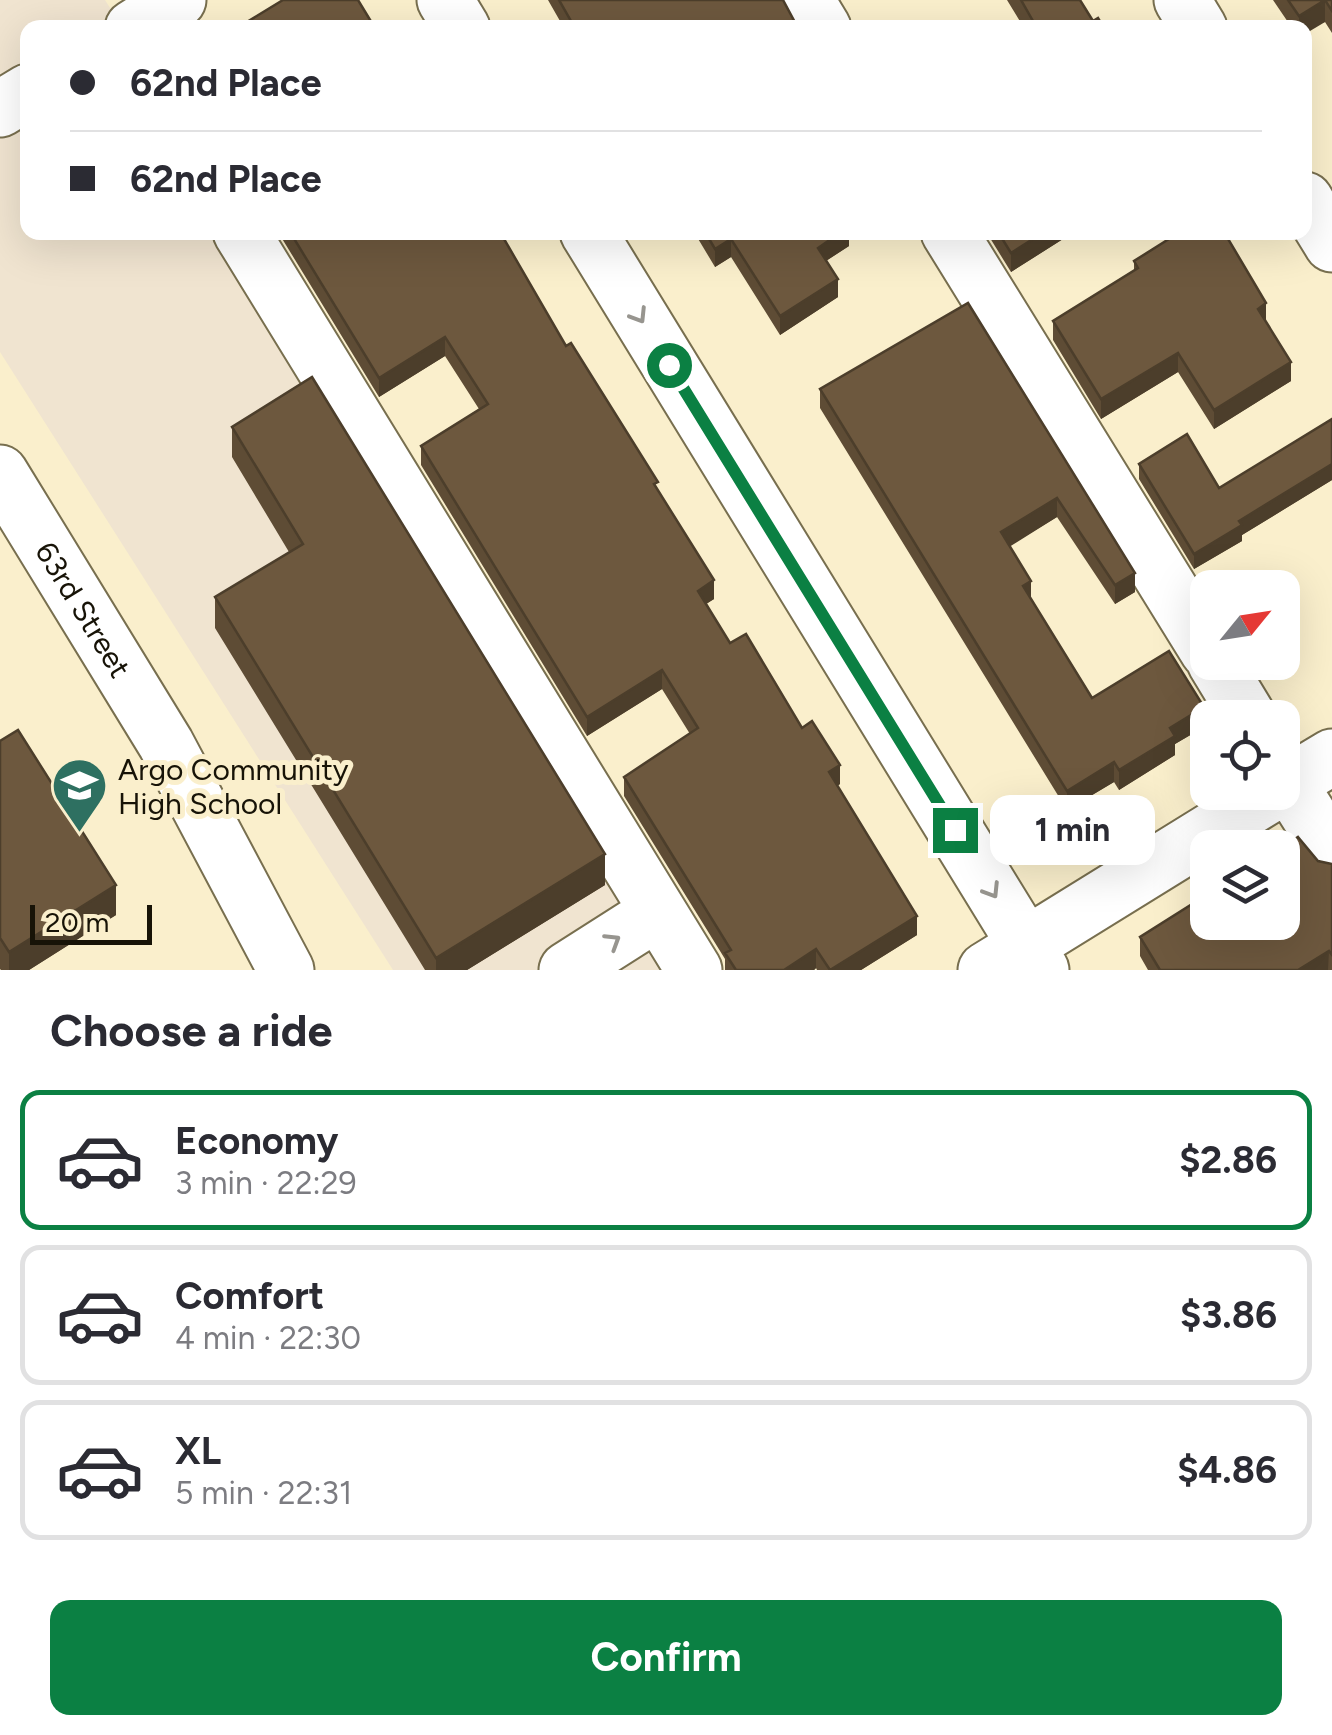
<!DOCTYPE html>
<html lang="en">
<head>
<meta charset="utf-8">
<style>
  body { margin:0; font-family:Figtree,sans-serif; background:#f2f2f3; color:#2b2b33; height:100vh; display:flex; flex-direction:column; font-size:38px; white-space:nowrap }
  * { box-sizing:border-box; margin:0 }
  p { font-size:32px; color:#7c7c81 }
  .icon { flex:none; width:55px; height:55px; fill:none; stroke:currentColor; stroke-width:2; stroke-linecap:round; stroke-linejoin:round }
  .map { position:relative; height:970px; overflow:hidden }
  .drawer { display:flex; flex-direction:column; background:#fff; flex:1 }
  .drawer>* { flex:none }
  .hud { position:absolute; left:20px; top:20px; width:1292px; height:220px; border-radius:20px; box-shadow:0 10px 40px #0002; display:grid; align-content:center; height:220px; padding:0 50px; background:#fff }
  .needle { width:65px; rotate:60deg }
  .tools { position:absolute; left:1190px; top:570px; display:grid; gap:20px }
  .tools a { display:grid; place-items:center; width:110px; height:110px; border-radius:20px; background:#fff; box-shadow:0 10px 40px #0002; font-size:50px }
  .scale { position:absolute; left:30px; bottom:25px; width:122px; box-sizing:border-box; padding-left:10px; border:5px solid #171307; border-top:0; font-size:28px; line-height:35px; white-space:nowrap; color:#171307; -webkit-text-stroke:8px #faefcc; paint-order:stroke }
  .end { position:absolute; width:45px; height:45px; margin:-22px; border:12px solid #0b8043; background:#fff; box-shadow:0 0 0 5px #fff }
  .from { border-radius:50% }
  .bubble { position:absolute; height:70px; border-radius:20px; background:#fff; box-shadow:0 10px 40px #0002; font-size:32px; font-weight:700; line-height:70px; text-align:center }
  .hud b { display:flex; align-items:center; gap:35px; height:95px; font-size:38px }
  .hud b+b { border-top:2px solid #e1e1e2 }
  .hud i { width:25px; height:25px; background:#2b2b33 }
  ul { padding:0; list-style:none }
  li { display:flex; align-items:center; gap:30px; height:140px; margin:0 20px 15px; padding:0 30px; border:5px solid #e1e1e2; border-radius:20px }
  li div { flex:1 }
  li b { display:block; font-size:38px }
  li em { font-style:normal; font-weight:700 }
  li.on { border-color:#0b8043 }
  li>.icon { width:90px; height:90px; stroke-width:1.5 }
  h2 { padding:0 50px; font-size:45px; line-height:120px }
  .button { display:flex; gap:20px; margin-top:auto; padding:20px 50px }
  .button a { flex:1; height:115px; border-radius:20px; background:#0b8043; color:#fff; font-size:40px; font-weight:700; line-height:115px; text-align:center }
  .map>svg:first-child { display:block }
  .commercial { fill:#f0e4d0 }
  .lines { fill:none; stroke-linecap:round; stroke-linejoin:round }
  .minor-casing { stroke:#786f4f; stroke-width:59 }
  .major-casing { stroke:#786f4f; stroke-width:59 }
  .minor { stroke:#fff; stroke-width:55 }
  .major { stroke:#fff; stroke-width:55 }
  .wall { fill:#5e4c35 }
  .shaded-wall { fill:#4c3e2b }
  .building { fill:#6d583e; stroke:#4c3e2b; stroke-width:2.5 }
  .oneway { stroke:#97958f }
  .route { stroke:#0b8043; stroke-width:12 }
  .labels { text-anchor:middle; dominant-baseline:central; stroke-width:10; stroke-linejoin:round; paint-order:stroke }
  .street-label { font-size:30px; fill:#171307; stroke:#faefcc }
  .poi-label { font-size:30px; fill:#171307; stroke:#faefcc; text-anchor:start }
</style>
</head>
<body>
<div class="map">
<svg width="1332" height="970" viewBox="0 0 1332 970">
  <rect width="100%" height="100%" fill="#faefcc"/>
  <path class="commercial" d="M0,0H105L122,27L28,28V232L248,233L702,970H393L0,352Z"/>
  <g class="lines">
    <defs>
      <path id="minor" d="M445,0L462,28
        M806,0L823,28
        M1182,0L1199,28
        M133,28L178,0
        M0,109L28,92
        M1305,200L1332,244
        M241,232L694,970
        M588,232L1041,970
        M949,232L1208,651
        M1215,662L1249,718
        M1282,773L1332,852
        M1282,787L1332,757
        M567,970L658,912
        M986,970L1274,792"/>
      <g id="major">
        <path id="s1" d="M0,473L166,744L286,970"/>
      </g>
    </defs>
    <use href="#minor" class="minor-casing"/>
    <use href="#major" class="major-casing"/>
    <use href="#minor" class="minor"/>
    <use href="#major" class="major"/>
  </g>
  <path class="wall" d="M548,0H783L798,28H564Z
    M1007,0H1080L1093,21L1104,28H1024Z
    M1273,0H1332V33L1325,22L1305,28H1292Z
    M278,232H500L566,346L658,490L714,599L706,604L730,643L802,728L840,784L837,786L917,935L861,970H817L816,968L814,970H725V959L624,796V777L690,734L662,689L587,736L421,465V446L479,409L445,356L379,397Z
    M694,232H849V246L826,261L838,297L780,335L731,257L715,267Z
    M990,232H1074L1011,272L990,238Z
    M1134,261L1266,322L1291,381L1214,429L1178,372L1101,419L1053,340V321L1134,271Z
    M968,303L1135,592L1115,604L1057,517L1009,546L1031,599L1092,698L1204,727L1175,744V755L1119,790L1114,782L1067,810L820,408V389Z
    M1332,419V480L1242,535V541L1194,569L1139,479V464L1219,488Z
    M232,427L605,885L467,970H425L215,628V597L289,552L232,457Z
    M0,741L116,915L29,970H1L0,969Z
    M1318,861L1332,864V970H1148L1140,956V937Z"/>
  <path class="shaded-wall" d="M1325,0V22L1305,34V28H1299V16Z
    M841,232H849V246L818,266V248Z
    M1044,232H1074L1011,272V253Z
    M731,239V257L715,267V249Z
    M838,279V297L780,335V316Z
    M1266,303V323L1258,309Z
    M445,337V356L379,397V378Z
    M1178,353V372L1101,419V399Z
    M1291,362V381L1214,429V410Z
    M1332,464V480L1242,535V541L1194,569V554L1239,521Z
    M1057,498V517L1001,552V532Z
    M1135,573V592L1115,604V585Z
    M714,580V599L698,609V591Z
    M1031,581V601L1023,586Z
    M662,670V689L587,736V717Z
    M1204,707V727L1175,744V755L1119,790V770L1170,728Z
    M1114,762V782L1067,810V791Z
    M840,765V784L829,791V772Z
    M605,854V885L467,970H436V958Z
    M116,885V915L29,970H9V952Z
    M917,916V935L861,970H830Z
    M816,949V968L814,970H784Z
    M1329,951L1328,970H1298Z"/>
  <path class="building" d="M283,0H358L375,28H237Z
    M559,0H783L798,28H767L764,22L755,28H575Z
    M1021,0H1080L1093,21L1098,18L1104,28H1037Z
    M1288,0H1325L1299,16Z
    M1325,0H1332V11Z
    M290,232H500L566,346L571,343L658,482L654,484L714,580L698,591L730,643L746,634L802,728L812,721L840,765L829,772L917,916L830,970L816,949L784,970H736L725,953L731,950L624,777L698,728L662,670L587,717L421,446L488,404L445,337L379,378Z
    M705,232H841L818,248L838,279L780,316L731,239L715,249Z
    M998,232H1044L1011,253Z
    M1180,232H1224L1266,303L1258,309L1291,362L1214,410L1178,353L1101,399L1053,321L1138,268L1134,261Z
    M968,303L1135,573L1115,585L1057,498L1001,532L1031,581L1023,586L1092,698L1169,651L1204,707L1170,728L1175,736L1119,770L1114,762L1067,791L820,389Z
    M312,377L605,854L436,958L215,597L303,544L232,427Z
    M1332,419V464L1239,521L1242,525L1194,554L1139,464L1187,434L1219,488Z
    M18,730L116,885L9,952L0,938V741Z
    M1298,837L1318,861L1332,864V955L1329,951L1298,970H1160L1140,937L1208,894V922H1282V848Z"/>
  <defs><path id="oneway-chevron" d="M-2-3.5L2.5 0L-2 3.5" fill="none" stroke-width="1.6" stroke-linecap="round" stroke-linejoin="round" transform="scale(2.5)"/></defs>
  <g class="oneway">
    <use href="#oneway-chevron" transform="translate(639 316) rotate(58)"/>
    <use href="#oneway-chevron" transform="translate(992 891) rotate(58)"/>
    <use href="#oneway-chevron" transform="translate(613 941) rotate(-32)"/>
  </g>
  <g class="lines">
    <path class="route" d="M669,365L955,830"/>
  </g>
  <defs>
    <symbol id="school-pin" viewBox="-11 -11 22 30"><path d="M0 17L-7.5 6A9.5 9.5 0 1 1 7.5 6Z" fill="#2e7061" stroke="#faefcc"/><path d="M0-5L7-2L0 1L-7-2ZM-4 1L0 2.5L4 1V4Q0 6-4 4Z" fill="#fff"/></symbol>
  </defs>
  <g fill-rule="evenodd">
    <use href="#school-pin" x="48" y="754" width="63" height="86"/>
  </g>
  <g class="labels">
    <g class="street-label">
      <text stroke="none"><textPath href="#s1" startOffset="160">63rd Street</textPath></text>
    </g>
    <g class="poi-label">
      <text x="118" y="769">Argo Community<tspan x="118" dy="34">High School</tspan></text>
    </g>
  </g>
</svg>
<div class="tools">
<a><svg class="needle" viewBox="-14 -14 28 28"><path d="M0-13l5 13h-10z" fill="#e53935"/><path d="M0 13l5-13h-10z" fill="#7c7c81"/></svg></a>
<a><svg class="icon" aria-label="locate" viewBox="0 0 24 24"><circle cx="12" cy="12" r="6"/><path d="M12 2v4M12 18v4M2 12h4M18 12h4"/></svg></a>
<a><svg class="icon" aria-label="layers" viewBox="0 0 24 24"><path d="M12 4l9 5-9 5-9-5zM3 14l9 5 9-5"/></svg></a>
</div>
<div class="scale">20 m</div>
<i class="end from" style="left:669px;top:365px"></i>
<i class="end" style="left:955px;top:830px"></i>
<div class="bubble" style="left:990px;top:795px;width:165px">1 min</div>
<div class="hud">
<b><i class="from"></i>62nd Place</b>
<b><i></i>62nd Place</b>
</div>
</div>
<section class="drawer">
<h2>Choose a ride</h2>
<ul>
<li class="on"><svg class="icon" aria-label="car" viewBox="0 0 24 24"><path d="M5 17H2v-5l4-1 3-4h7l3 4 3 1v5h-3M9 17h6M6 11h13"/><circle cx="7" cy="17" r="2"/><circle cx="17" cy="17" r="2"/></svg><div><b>Economy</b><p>3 min · 22:29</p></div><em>$2.86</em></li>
<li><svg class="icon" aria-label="car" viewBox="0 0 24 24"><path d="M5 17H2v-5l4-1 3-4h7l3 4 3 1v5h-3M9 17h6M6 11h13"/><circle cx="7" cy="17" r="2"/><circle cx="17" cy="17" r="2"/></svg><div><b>Comfort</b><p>4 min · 22:30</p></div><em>$3.86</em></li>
<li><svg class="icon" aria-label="car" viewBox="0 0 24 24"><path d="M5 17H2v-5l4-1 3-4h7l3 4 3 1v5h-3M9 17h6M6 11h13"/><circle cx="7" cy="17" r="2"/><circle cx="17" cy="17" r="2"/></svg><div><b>XL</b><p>5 min · 22:31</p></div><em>$4.86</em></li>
</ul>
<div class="button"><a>Confirm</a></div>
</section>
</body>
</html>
